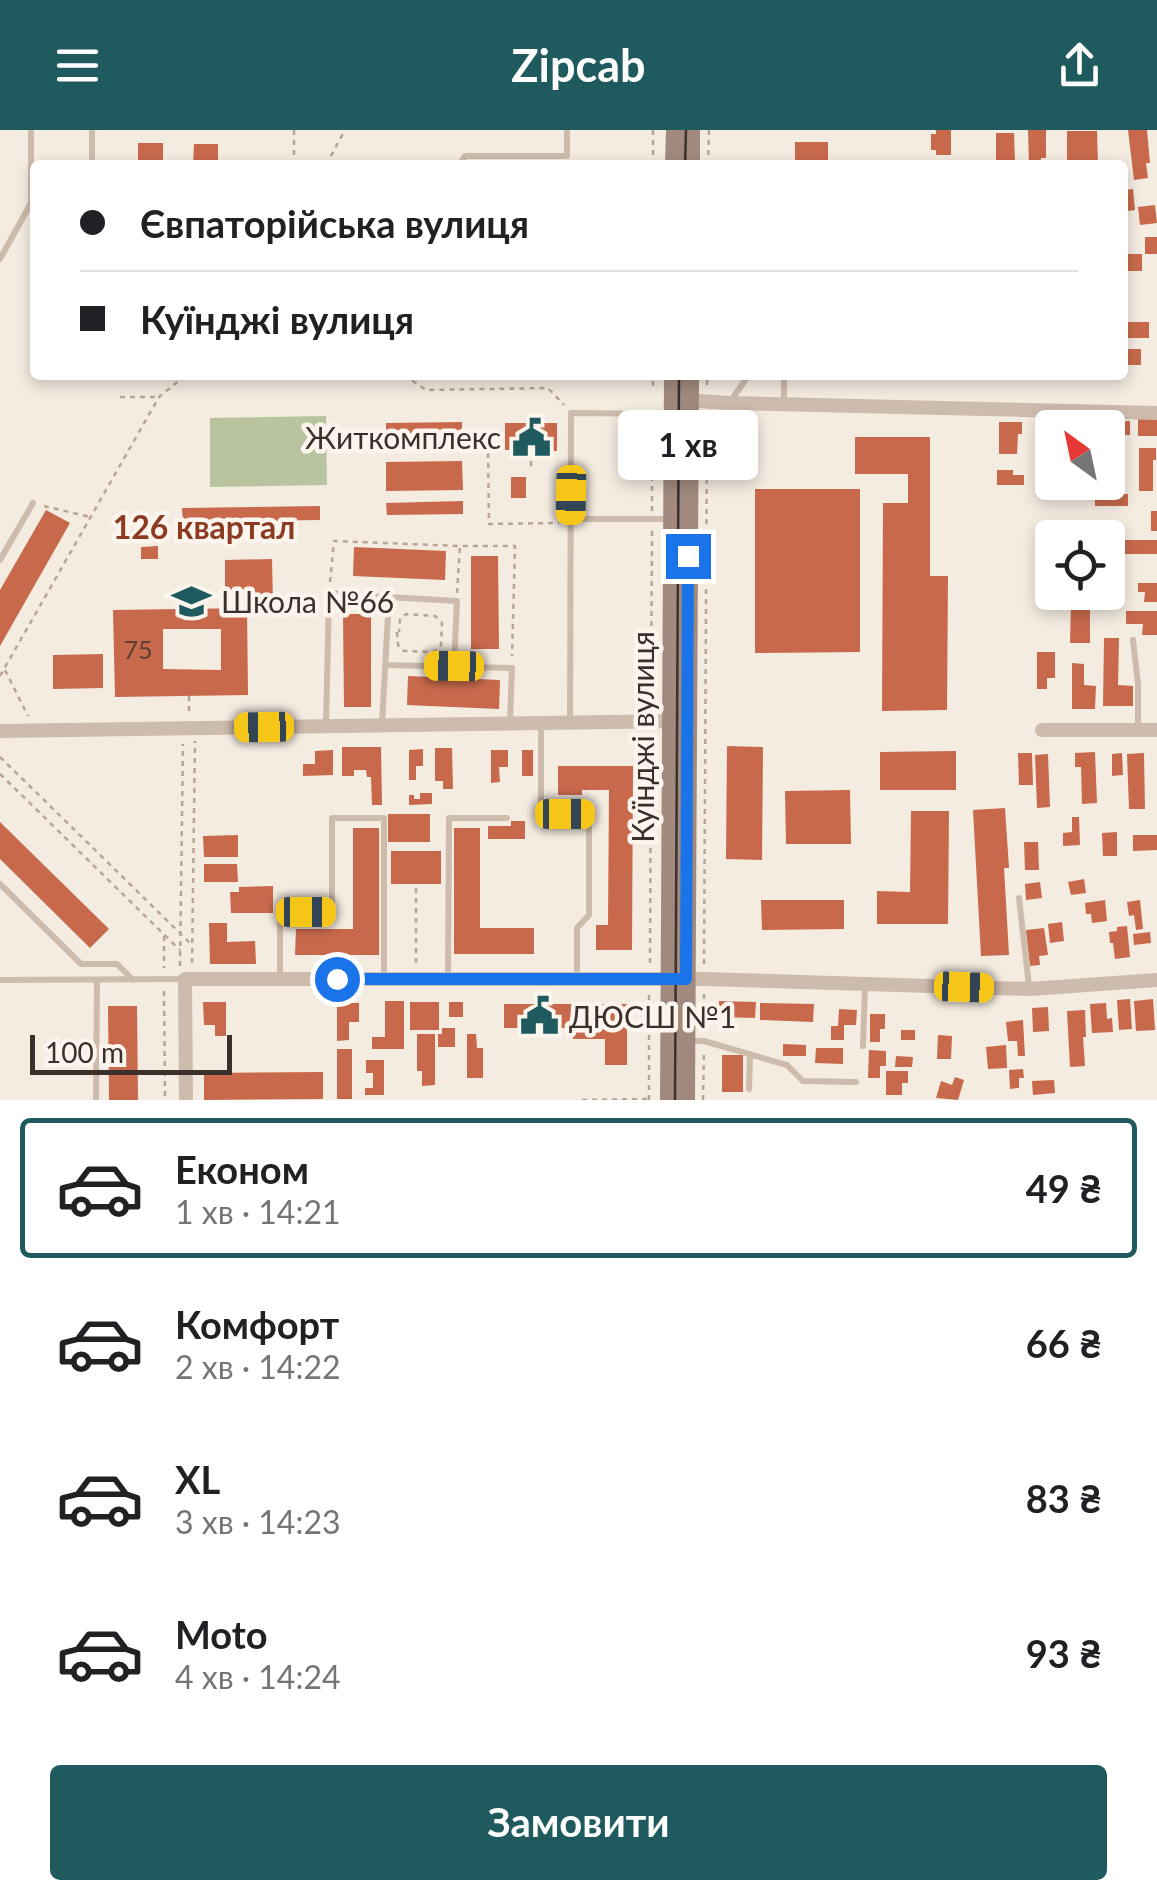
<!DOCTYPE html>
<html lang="uk">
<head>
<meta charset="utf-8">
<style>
  body { margin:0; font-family:Lato,sans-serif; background:#f6f6f6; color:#202124; height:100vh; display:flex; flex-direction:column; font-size:38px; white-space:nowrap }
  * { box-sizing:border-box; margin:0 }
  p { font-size:32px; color:#757577 }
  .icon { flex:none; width:55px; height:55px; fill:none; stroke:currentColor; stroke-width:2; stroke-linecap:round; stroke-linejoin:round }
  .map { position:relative; height:970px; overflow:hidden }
  .panel { display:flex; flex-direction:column; background:#fff; flex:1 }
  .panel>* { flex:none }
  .hud { position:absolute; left:30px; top:30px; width:1098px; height:220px; border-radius:10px; box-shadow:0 5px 15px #0003; display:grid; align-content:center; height:220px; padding:0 50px; background:#fff }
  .needle { width:65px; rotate:327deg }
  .buttons { position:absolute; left:1035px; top:280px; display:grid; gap:20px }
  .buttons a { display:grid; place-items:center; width:90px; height:90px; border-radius:10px; background:#fff; box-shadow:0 5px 15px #0003; font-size:50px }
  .scale { position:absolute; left:30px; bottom:25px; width:202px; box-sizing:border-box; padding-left:10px; border:5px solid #3b302b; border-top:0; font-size:28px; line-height:35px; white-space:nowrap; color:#3b302b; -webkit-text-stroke:8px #fbf5ee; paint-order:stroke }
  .end { position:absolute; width:45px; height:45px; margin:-22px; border:12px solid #1a73e8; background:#fff; box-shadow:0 0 0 5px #fff }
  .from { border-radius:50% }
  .bubble { position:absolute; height:70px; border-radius:10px; background:#fff; box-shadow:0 5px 15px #0003; font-size:32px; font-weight:700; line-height:70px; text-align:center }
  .car { position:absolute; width:30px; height:60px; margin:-30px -15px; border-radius:12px; box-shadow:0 0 8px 2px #0007; background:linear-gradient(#f5c518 24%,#345 0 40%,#f5c518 0 76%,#345 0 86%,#f5c518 0) }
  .hud b { display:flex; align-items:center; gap:35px; height:95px; font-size:38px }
  .hud b+b { border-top:2px solid #e0e0e0 }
  .hud i { width:25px; height:25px; background:#202124 }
  ul { padding:18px 0 0; list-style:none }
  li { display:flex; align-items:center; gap:30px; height:140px; margin:0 20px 15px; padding:0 30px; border:5px solid transparent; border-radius:10px }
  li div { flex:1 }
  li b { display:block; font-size:38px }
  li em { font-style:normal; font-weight:700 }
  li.selected { border-color:#1f5a5e }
  li>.icon { width:90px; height:90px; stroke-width:1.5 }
  .cta { display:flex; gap:20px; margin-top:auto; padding:20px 50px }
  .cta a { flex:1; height:115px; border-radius:10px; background:#1f5a5e; color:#fff; font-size:40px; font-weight:700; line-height:115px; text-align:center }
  header { display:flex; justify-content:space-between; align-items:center; height:130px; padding:0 50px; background:#1f5a5e; color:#fff; font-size:45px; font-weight:700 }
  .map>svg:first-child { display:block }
  .green { fill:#b8c4a0 }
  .building { fill:#c8694b; fill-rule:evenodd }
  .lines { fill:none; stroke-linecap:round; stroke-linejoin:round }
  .path { stroke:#b9a596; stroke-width:2.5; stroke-dasharray:5 5; stroke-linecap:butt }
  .lane { stroke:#cdbbac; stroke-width:6 }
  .street { stroke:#cdbbac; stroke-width:14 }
  .secondary { stroke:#a18a7d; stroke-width:20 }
  .tram { stroke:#3b302b; stroke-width:2.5 }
  .route { stroke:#1a73e8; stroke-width:12 }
  .labels { text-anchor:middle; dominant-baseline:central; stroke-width:9; stroke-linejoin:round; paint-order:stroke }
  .number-label { font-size:25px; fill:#5e3e33 }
  .poi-label { font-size:30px; fill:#3b302b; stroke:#fbf5ee; text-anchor:start }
  .street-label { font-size:30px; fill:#3b302b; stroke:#fbf5ee }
  .neighbourhood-label { font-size:32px; font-weight:bold; fill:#8c3b22; stroke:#fbf5ee }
</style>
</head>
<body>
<header><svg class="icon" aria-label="menu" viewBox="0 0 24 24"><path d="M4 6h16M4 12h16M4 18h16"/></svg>Zipcab<svg class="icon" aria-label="share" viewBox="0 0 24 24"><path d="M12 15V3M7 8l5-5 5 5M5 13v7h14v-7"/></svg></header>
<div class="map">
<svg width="1157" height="970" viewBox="0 0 1157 970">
  <rect width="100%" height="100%" fill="#f4ebe1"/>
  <path class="green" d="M326,286L327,355L210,357V288Z"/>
  <path class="building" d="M936,0H951V25H936V20H931V4H936Z
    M1028,0H1046V28H1041V35H1029Z
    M1128,0H1147L1150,33H1146L1148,48L1134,50Z
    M1067,1H1097L1098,35H1067Z
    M996,3H1014L1015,31H996Z
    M795,12H828V35H795Z
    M138,13H163V35H138Z
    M194,14H218V35H193Z
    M1133,59L1135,80L1122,82V60Z
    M1155,75L1157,93L1140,95L1138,77Z
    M1145,107H1157V124H1145Z
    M1124,124H1142V141H1123Z
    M1122,192H1149V208H1124Z
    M1128,219H1141V235H1127Z
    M1138,289H1157V306H1138Z
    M1070,290H1092V298H1070Z
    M1111,291H1130V305H1125V317H1111Z
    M462,292V316L386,317V293Z
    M999,292H1022V304H1018L1017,324H999Z
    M505,293H557V321L505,320Z
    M855,307H930V446H948L947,580L882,581L883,373H908V344H855Z
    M1139,318H1156V330H1153V361H1139Z
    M1108,327H1119V339H1113V343H1108Z
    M462,331L463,360L386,361V332Z
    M997,340H1013V345H1024V355H997Z
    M511,347H526V368H511Z
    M755,359H860V522L755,523Z
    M1095,364H1128V376H1095Z
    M463,371V384L387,385L386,373Z
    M320,376V390L183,392L182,378Z
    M46,380L70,393L0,516V460Z
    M1151,381H1157V401H1151Z
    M1122,410H1157V424H1122Z
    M158,416V429H141V417Z
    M354,417L446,421L445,450L353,446Z
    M471,426H498L499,519H471Z
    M272,429L273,471H225V430Z
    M1138,453H1157V472H1144L1145,462H1138Z
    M1071,471H1090V513H1070Z
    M247,478L248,565L115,567L113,480ZM163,499H221V540L163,539Z
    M1126,481H1157V505H1142L1143,494H1126Z
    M343,484H371V577H344Z
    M1104,508H1119L1118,555L1133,556V576H1103Z
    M1037,522H1055V548H1047V559H1037Z
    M103,524V558L53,559V525Z
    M1072,533L1084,534V555L1096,556L1095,579H1072Z
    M408,546L500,550L499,579L407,575Z
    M727,616L763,617L762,730L726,729Z
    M342,617H381L382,675H372L371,647H367L366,640H354V646H342Z
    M435,618H452L453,659H443V651H435Z
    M423,619V636H416V650H409V620Z
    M333,620V645L303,646V634H315V621Z
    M491,620H508V637H499L500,652L491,653Z
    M522,620H533V646H522Z
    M956,621V660H880V622Z
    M1095,622L1097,673L1082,674L1081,637H1075V623Z
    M1018,623H1032L1033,655H1019Z
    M1122,623L1123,645L1112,646V624Z
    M1144,623L1145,679H1129L1127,624Z
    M1048,624L1050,677L1037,678L1035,625Z
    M558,636H633L632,820H596V795H608L609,660H582V665H558Z
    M850,660L851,714H786L785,661Z
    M420,663H432V674L409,675V665H414V669H420Z
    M1005,678L1009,738H1004L1009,825L981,826L973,680Z
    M911,681H949L948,794H877V761L910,762Z
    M388,684H430V712H388Z
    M1072,687H1079L1080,715L1063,716V703L1072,702Z
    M511,691H525V709H488V696H511Z
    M0,692L109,799L90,818L0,729Z
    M353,698H379V825H295L296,799H353Z
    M454,698H480V798H534V824H454Z
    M1117,702V726H1103L1102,703Z
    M238,705V727H204L203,706Z
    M1133,705H1157V720L1133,721Z
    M1024,712H1038L1039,740H1025Z
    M391,721H441V754H391Z
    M204,734H237L238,752H204Z
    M1084,749L1086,763L1071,765L1068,752Z
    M1040,752L1042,768L1026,770L1025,754Z
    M273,756V783H231L230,762H239V757Z
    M761,770H844V799L762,800Z
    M1105,770L1107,791L1092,793L1091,784H1086L1085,773Z
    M1140,770L1143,799L1136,800L1134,785L1129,786L1127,772Z
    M1062,792L1064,811L1050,813L1048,794Z
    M209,793H227V812L255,811L256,834H210Z
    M1127,796L1130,827L1115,829L1113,813H1110L1109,802L1117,801V797Z
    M1044,798L1048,825L1039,826L1040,835L1030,836L1026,800Z
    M1150,802L1151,813L1134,815L1133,804Z
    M1130,869L1132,899L1119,900L1117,870Z
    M1153,869L1155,900L1136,901L1134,871Z
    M385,871H404V919H372V907H385Z
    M719,871L756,872L755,888L719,887Z
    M203,872H226V906H215V895H204Z
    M410,872H439V900H410Z
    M449,872H463V887H449Z
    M337,873H359V892H349V910L337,911Z
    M760,873L814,874L813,892L760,890Z
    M1106,873L1107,889L1112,888L1113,902L1092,903L1090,874Z
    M504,874H627V935H605V909H573V898H504Z
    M108,876H137L138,970H109Z
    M1048,877L1049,901L1033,902L1032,878Z
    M839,879L857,880L856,895H844V910H831V896H838Z
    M1085,880L1086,907H1083L1085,936L1070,937L1067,881Z
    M870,884H885V899H880V912H870Z
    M1023,890L1025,926H1018L1017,911H1008L1006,892Z
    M442,898H455V917H438V904H442Z
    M901,900H915V910H901Z
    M417,904H435V955L422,956V941H417Z
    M467,904H476L477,918H483V948H467Z
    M938,905L952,906L951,929H937Z
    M783,914L806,915V926H783Z
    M1006,915L1007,938L988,939L986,917Z
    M816,918H843V934L815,933Z
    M337,919H352V969H337Z
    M869,920L886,921V936H880V948H868Z
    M722,925H743V962H722Z
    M896,926L913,927L912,937H895Z
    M366,930H384V965H365V958H373V943H366Z
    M1023,939L1024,948H1019V958L1010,959L1009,940Z
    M886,941H908V953H902V965H886Z
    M323,942V969L204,970V943Z
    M955,947L964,950L958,970L936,968L941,951L952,955Z
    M1054,950L1055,963L1033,965L1032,951Z"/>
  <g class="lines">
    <path class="path" d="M653,0V35
      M294,35V0
      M326,35L345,0
      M708,35L709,0
      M404,245L426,260L548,258L564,275
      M707,255V245
      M653,256V245
      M120,267H157
      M488,323L489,394L559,393
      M531,336V321
      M44,376L90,387
      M652,381V297
      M330,452L334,411L459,416
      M457,463L460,416H515L512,526
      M397,502L398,515L404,521L434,522L441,515L442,493L435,486L406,484L400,489L399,502
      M5,540L28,586
      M0,546L159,267L186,245
      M189,566V586
      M651,576L652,399
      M0,627L192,815
      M0,644L180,820
      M164,806V838
      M192,833L195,611
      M416,833V754
      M650,833L651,606
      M704,834L707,297
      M180,836L183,614
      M164,861L165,970
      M704,899V863
      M582,970L647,969
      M649,970V864
      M703,970L704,922"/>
    <path class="lane" d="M92,0V35
      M459,35L465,26H567V0
      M0,129L31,73V0
      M784,245V273
      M729,273L749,245
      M571,389H670
      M0,430L33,373
      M1133,510L1138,554V599
      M386,535L512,538L510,592
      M570,591L571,283L671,284
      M382,594L389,467L457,471L454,536
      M541,594V684H589V785L577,798V849
      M326,596L329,463L389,467
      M0,754L81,834H117L133,850
      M1019,768L1029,856
      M280,848V782H332V688H384V848
      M448,849L449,688H507
      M0,850L184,849
      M687,911H704L787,935L803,951L856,952
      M863,916L865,857
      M749,959L750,924
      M96,970L97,850"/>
    <path class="street" d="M683,270L729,273L1157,283
      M1042,600H1157
      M0,601L679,591
      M186,970L185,849H704L1030,859L1157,850"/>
    <path class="secondary" d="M675,35L676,0
      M690,35V0
      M670,970L674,245
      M685,970L689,245"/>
    <path class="tram" d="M685,35L686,0
      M675,970L679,245"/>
  </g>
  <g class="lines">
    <path class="route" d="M337,849H686L688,426"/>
  </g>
  <defs>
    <symbol id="civic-bare" viewBox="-9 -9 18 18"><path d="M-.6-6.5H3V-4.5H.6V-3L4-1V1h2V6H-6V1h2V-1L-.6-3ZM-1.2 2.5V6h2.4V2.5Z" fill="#1f5a5e" stroke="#fbf5ee" stroke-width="2.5" paint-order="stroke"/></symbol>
    <symbol id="school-bare" viewBox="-9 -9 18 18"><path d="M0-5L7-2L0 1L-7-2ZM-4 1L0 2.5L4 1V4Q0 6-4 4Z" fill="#1f5a5e" stroke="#fbf5ee" stroke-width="2.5" paint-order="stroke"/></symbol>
  </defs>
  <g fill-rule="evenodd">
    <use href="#civic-bare" x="504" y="280" width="55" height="55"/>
    <use href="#school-bare" x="164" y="444" width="55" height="55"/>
    <use href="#civic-bare" x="512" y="858" width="55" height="55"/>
  </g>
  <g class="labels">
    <g class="number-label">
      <text x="138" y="519">75</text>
    </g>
    <g class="poi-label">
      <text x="501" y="307" text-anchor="end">Житкомплекс</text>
      <text x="221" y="471">Школа №66</text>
      <text x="569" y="886">ДЮСШ №1</text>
    </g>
    <g class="street-label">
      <text transform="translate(642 607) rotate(-90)">Куїнджі вулиця</text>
    </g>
    <g class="neighbourhood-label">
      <text x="204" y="396">126 квартал</text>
    </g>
  </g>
</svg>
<div class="buttons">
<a><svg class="needle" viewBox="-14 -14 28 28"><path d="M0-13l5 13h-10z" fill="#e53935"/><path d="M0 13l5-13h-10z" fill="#757577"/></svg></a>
<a><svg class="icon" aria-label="locate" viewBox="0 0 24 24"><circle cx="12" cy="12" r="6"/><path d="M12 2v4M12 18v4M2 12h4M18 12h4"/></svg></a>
</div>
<div class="scale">100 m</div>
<i class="end from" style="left:337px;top:849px"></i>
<i class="end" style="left:688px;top:426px"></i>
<div class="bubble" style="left:618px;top:280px;width:140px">1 хв</div>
<i class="car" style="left:571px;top:365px;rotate:181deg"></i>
<i class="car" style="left:454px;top:536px;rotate:271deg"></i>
<i class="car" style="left:264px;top:597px;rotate:269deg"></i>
<i class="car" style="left:565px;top:684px;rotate:90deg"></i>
<i class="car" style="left:306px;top:782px;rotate:90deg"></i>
<i class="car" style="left:964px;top:857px;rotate:92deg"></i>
<div class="hud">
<b><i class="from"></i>Євпаторійська вулиця</b>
<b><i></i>Куїнджі вулиця</b>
</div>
</div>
<section class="panel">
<ul>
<li class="selected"><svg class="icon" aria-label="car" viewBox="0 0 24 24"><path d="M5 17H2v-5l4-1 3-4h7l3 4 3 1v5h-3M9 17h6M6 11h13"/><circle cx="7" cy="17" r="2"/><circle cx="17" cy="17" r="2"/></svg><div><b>Економ</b><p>1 хв · 14:21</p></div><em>49 ₴</em></li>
<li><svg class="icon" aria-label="car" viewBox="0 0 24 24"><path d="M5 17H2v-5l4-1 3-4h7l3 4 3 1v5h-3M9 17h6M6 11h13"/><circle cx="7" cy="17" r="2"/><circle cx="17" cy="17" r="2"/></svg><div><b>Комфорт</b><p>2 хв · 14:22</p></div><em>66 ₴</em></li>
<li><svg class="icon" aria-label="car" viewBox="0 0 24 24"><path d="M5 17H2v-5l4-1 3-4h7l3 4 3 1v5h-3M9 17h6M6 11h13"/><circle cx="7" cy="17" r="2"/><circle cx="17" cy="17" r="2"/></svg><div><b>XL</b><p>3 хв · 14:23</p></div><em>83 ₴</em></li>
<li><svg class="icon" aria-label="car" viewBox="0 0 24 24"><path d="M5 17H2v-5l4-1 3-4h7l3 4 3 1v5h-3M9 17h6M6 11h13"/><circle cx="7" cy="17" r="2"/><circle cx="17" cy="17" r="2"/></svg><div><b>Moto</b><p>4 хв · 14:24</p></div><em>93 ₴</em></li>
</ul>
<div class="cta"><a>Замовити</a></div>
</section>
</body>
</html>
